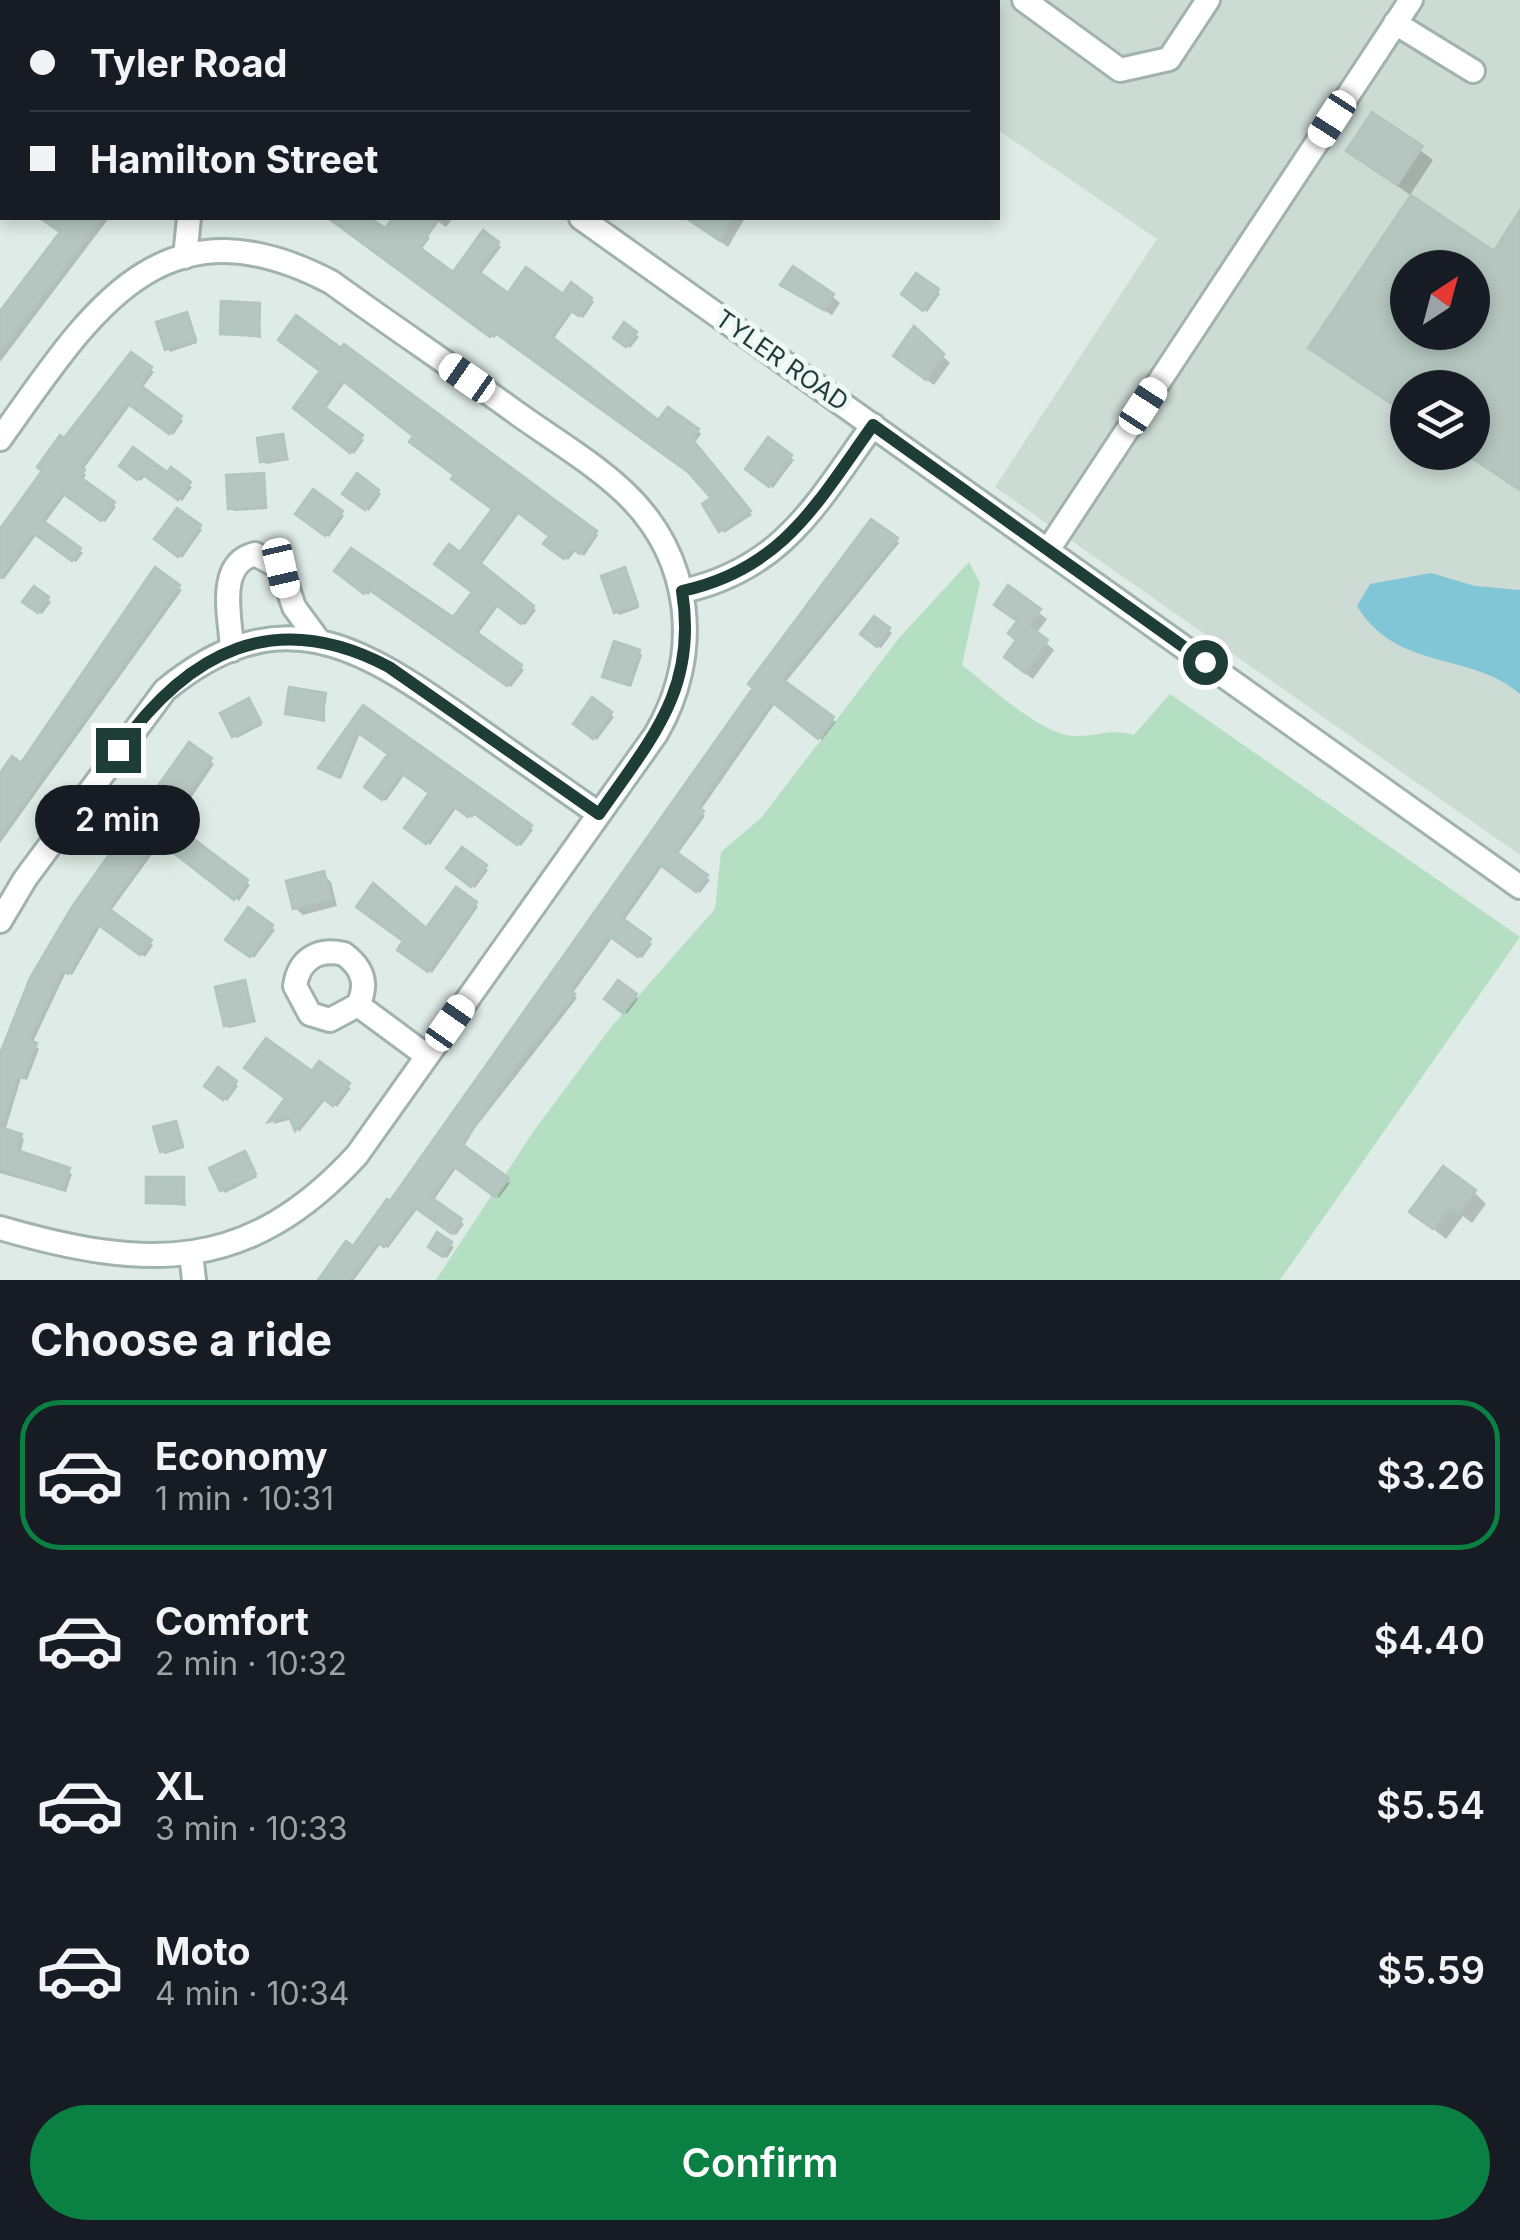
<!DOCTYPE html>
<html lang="en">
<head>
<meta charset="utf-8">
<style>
  body { margin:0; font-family:Inter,sans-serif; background:#242831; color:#f1f3f6; height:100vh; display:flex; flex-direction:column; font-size:38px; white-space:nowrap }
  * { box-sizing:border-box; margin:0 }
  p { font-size:32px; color:#9ea1a6 }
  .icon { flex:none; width:55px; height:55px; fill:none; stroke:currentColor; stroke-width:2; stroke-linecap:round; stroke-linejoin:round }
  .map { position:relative; height:1280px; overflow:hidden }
  .drawer { display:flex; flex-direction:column; background:#171b24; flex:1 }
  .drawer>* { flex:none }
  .top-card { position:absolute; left:0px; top:0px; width:1000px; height:220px; box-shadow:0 5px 15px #0003; display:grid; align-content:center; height:220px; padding:0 30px; background:#171b24 }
  .needle { width:65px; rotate:36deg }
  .tools { position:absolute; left:1390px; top:250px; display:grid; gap:20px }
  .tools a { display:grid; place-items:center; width:100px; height:100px; border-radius:50%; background:#171b24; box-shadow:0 5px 15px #0003; font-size:50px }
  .end { position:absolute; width:45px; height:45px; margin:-22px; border:12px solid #1e3d36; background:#fff; box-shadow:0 0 0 5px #fff }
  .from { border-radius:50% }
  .bubble { position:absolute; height:70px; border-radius:35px; background:#171b24; box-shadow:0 5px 15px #0003; font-size:32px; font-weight:600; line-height:70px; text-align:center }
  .car { position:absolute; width:30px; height:60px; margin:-30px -15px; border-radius:12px; box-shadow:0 0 8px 2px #0007; background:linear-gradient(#fff 24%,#345 0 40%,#fff 0 76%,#345 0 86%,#fff 0) }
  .top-card b { display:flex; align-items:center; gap:35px; height:95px; font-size:38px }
  .top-card b+b { border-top:2px solid #363941 }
  .top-card i { width:25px; height:25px; background:#f1f3f6 }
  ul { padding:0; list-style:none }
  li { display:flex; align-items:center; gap:30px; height:150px; margin:0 20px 15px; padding:0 10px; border:5px solid transparent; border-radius:40px }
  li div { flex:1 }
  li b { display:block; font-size:38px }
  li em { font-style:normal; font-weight:600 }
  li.current { border-color:#0b8043 }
  li>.icon { width:90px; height:90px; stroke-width:1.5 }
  h2 { padding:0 30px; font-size:45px; line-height:120px }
  .primary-button { display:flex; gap:20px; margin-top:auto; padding:20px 30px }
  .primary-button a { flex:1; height:115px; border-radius:60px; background:#0b8043; color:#fff; font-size:40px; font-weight:600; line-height:115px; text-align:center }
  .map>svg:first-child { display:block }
  .built { fill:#cddbd5; fill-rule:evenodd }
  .green { fill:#b5dfc2 }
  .water { fill:#81c6d6 }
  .shadow { fill:#0003 }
  .building { fill:#b4c6bf; stroke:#b1c5be; stroke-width:2.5; fill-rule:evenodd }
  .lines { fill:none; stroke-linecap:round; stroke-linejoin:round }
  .minor-casing { stroke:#a1b3ae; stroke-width:28 }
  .minor { stroke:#fff; stroke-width:22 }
  .route { stroke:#1e3d36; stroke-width:12 }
  .labels { text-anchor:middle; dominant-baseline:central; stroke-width:10; stroke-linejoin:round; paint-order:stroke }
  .street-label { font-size:25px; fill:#1e3d36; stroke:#eff8f4 }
</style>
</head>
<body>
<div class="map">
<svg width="1520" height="1280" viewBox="0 0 1520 1280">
  <rect width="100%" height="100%" fill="#dfebe6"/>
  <path class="built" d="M366,0H742L741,2Z
    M808,0H1520V855L995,487L1157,239L998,130V2ZM1408,268H1472V332H1408ZM1408,388H1472V452H1408Z"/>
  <path class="green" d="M969,562L980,583L962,665C988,685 1040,734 1073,736C1098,737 1107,728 1134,735L1170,694L1520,937L1280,1280H436L533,1132L612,1026L715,909L721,852L761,818L900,637Z"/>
  <path class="water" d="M1431,573L1475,586L1520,590V694C1471,651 1397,672 1357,606L1370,584Z"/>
  <path class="shadow" d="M1373,115L1433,160L1410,195L1349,151Z
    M43,218H109L0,362V312L63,232Z
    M331,218H366L386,232L396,218H402L430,238L420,251L454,276L498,244L501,247L480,275L508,296L591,299L594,302L583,318L573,311L552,341L659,424L669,410L698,431L701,434L694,444L752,515L724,533L715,499L693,474L498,333L494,338Z
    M433,218H453L446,227Z
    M698,218H745L728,247L703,229L695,222Z
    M783,285L832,296L840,303L832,315Z
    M937,291L940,294L927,312L907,297Z
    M259,305L261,338L222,333Z
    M186,314L197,343L170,352L167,348Z
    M625,326L639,337L630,348L616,338Z
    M915,329L950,363L934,385L903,363Z
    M284,343L596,532L598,535L584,556L576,550L568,560L550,547L552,536L520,512L480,566L536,610L525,625L499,605L477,635L524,670L511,687L372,590L368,595L340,574L454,621L475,592L461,556L495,509L415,445L416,436L346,381L325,410L364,440L354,454L300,411L323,371Z
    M131,355L154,372L141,390L183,421L173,435L131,404L82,471L86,475L82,481L116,507L105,522L66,494L44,524L83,553L76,562L37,534L4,579L0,578V534L45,471L40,467Z
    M282,437L289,460L266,464L263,461Z
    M768,441L794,460L773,488L751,471Z
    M125,469L168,476L192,487L182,501L146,475L141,481Z
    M263,476L267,509L234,511L231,508Z
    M378,491L381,494L369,511L348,496Z
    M341,513L344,516L329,537L301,517Z
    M199,527L202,530L182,558L160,542Z
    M896,540L899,543L784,684L836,722L822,740L776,702L700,811L705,816L677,855L710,880L700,893L663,865L623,922L652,944L642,958L613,937L572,994L577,998L475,1128L463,1148L510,1183L499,1198L457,1167L433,1201L464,1224L456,1235L418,1208L388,1248L381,1243L354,1280H321L390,1205L756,688Z
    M624,570L639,608L619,615L616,612Z
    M156,571L182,590L0,843V796Z
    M1008,589L1047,619L1036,634L1054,650L1033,679L1014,665L1019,622L1004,612Z
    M34,590L51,602L42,614L28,605Z
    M874,619L892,633L881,648L866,637Z
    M639,652L642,655L631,687L605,676Z
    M325,695V722L288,713Z
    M251,704L262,725L237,738L234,735Z
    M364,709L530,827L533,830L521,846L476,813L472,818L457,807L430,845L410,830L432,793L405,774L386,801L370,790L391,755L360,733L341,779L324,771L321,768Z
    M611,714L614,717L597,740L579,727Z
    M190,745L214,764L172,826L250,885L239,901L161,842L110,912L153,945L145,957L101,925L72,975L66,972L32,1044L39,1049L27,1080L21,1078L5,1131L24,1139L20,1154L72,1174L66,1192L0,1173V1068Z
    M485,867L488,870L475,888L452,871Z
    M323,874L331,882L337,906L303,915L295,908Z
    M475,904L478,907L432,973L403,953L426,931Z
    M249,911L275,930L254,958L231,943Z
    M245,983L256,1022L229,1028L226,1025Z
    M636,996L638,999L627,1014L610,1002Z
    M312,1074L351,1088L337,1107L326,1099L299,1132L293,1119L273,1124L288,1098Z
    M235,1083L238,1086L227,1101L211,1089Z
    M175,1124L184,1148L165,1154L162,1151Z
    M248,1157L257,1177L225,1193L222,1190Z
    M183,1180L186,1206L148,1202Z
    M1474,1192L1486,1204L1472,1223L1463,1216L1446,1239L1412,1212Z
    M438,1236L454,1247L447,1258L434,1250Z"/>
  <path class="building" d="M1372,112L1423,146L1397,185L1346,151Z
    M1411,195L1494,251L1520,210V490L1472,458V388H1408V415L1308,348ZM1408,268H1472V332H1408Z
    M40,218H102L0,352V311L60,232Z
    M328,218H370L385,228L393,218H440L419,247L453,272L483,230L499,242L478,271L508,293L526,267L563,294L571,282L592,298L579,316L569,310L551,336L658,420L668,407L699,429L692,439L751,511L719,532L702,504L711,498L688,472L494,332L490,337Z
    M686,218H732L720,241Z
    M793,266L834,294L824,310L780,285Z
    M916,273L939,289L923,311L901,294Z
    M221,301L260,303L259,336L220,334Z
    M187,312L196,340L165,350L156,322Z
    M296,315L341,348L344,344L597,531L580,554L572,549L564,559L543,544L549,536L516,511L479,562L534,606L521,624L495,604L475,631L522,665L507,686L368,589L364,594L334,571L351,548L453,617L472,592L434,564L449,544L460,552L492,509L451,479L454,475L409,442L413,436L342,380L323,406L363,435L350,453L293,408L320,371L278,340Z
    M624,322L637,332L626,347L613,338Z
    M914,326L944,354L926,380L893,356Z
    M131,352L152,367L140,385L182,416L169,434L127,403L80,467L85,470L80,477L115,502L101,521L62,493L42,520L81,548L72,561L33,533L0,578V529L42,471L37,467L60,435L64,438Z
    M283,434L287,458L260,462L257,438Z
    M768,437L792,455L769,487L745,469Z
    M133,447L167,472L171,467L191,482L178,500L142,474L137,480L119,466Z
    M264,473L266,507L228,509L226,475Z
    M357,473L379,490L365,510L342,494Z
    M313,489L343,511L325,536L295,514Z
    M177,508L201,525L178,557L154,539Z
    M871,519L898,538L782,679L834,717L818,739L772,702L729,760L698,807L704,811L675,851L708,875L696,892L659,864L621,917L651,939L638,957L609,936L570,990L575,994L515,1066L462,1144L509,1178L495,1197L453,1166L431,1197L462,1219L452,1234L414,1207L384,1247L377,1242L349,1280H318L346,1241L353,1246L387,1199L390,1201L753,688L748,684Z
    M155,567L180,585L0,835V773L12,756L21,763Z
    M625,567L638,605L614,613L601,576Z
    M1008,585L1041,609L1029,626L1048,640L1025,673L1004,657L1016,640L1008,633L1017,621L994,605Z
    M34,586L49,597L38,613L22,602Z
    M874,616L890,628L877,647L860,634Z
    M614,641L640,650L628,685L602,677Z
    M289,687L326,693L322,720L285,714Z
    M592,697L612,712L593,739L573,724Z
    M249,698L261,722L232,737L220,713Z
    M363,705L532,825L517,845L472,812L468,817L453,806L426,844L404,828L429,793L401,773L382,800L364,787L388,754L357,732L338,777L318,768Z
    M189,742L212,758L170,821L248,880L234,900L157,840L108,908L152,940L140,955L97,924L68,974L62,970L29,1040L37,1043L23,1078L18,1076L4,1122H0V1054L30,978L72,907Z
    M462,847L487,865L471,887L446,868Z
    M324,871L331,899L293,909L286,881Z
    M373,883L426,928L456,887L477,902L428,972L397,950L403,941L356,907Z
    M248,907L273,925L250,957L225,940Z
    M245,980L254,1020L224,1026L215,987Z
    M618,980L637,994L623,1013L604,999Z
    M266,1038L312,1071L319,1061L350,1083L333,1106L322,1098L295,1131L289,1116L268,1122L285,1098L244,1068Z
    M218,1067L237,1081L223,1100L204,1086Z
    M176,1121L183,1146L160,1152L153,1127Z
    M0,1127L22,1134L17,1150L70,1168L62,1190L0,1169Z
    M245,1151L256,1174L220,1191L209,1168Z
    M1443,1166L1476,1190L1459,1212L1450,1206L1433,1229L1409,1212Z
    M146,1177H184V1204L146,1203Z
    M437,1232L452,1242L443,1257L428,1247Z"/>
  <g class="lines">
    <defs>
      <path id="minor" d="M276,0L279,2
        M1024,0L1120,70L1169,59L1208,0
        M439,2L441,0
        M572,2L573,0
        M1395,23L1473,71
        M581,218L1520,887
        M185,257L189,218
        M0,439C89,315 159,192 331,282C393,327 456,369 518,414C553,439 592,462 623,491C693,556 703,653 656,734L357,1155C247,1275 145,1270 0,1228
        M1048,550L1411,0
        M683,591C783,569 817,503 873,425
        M232,650C231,619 215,564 255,554L281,568L294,607L319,641
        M0,921L25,879L165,690C279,597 357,644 461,717C507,750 553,782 599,814
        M358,1005L330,1020L310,1014L295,986C299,959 318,948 344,954C363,968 368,984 358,1005L427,1056
        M191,1253L194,1280"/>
    </defs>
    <use href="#minor" class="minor-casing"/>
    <use href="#minor" class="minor"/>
  </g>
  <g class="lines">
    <path class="route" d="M118,750C188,652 274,606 389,667L599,814C651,739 698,689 682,591C783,569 817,503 873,425L1205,662"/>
  </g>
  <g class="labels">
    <g class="street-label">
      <text transform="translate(782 360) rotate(35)">TYLER ROAD</text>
    </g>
  </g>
</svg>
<div class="tools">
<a><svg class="needle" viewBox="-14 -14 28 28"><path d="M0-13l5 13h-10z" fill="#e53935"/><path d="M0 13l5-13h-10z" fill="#9ea1a6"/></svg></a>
<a><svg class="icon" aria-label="layers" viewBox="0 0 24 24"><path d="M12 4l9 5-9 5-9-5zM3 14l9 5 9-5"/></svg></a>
</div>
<i class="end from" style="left:1205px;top:662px"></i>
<i class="end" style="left:118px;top:750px"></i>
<div class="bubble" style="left:35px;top:785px;width:165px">2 min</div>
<i class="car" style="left:1332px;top:119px;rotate:213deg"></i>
<i class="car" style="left:467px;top:378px;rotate:305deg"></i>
<i class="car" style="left:1143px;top:406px;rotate:33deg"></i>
<i class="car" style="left:281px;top:568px;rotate:167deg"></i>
<i class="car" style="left:450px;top:1023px;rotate:35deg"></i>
<div class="top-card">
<b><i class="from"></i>Tyler Road</b>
<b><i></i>Hamilton Street</b>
</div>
</div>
<section class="drawer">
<h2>Choose a ride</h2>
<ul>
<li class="current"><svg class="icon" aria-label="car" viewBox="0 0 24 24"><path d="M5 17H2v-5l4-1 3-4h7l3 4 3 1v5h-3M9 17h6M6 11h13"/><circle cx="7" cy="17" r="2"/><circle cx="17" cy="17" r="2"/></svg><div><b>Economy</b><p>1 min · 10:31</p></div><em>$3.26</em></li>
<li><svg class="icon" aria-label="car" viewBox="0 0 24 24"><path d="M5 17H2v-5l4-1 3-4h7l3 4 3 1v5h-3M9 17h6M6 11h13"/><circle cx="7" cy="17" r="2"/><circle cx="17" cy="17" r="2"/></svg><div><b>Comfort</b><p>2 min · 10:32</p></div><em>$4.40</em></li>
<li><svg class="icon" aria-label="car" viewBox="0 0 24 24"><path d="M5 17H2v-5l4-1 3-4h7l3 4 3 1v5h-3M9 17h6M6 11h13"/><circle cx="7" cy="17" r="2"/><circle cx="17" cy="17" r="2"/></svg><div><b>XL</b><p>3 min · 10:33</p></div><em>$5.54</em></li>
<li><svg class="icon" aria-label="car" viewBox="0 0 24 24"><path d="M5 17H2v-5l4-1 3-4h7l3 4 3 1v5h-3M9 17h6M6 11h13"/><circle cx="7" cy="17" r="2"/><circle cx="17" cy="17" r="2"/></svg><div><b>Moto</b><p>4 min · 10:34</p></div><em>$5.59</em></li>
</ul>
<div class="primary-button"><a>Confirm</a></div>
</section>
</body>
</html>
